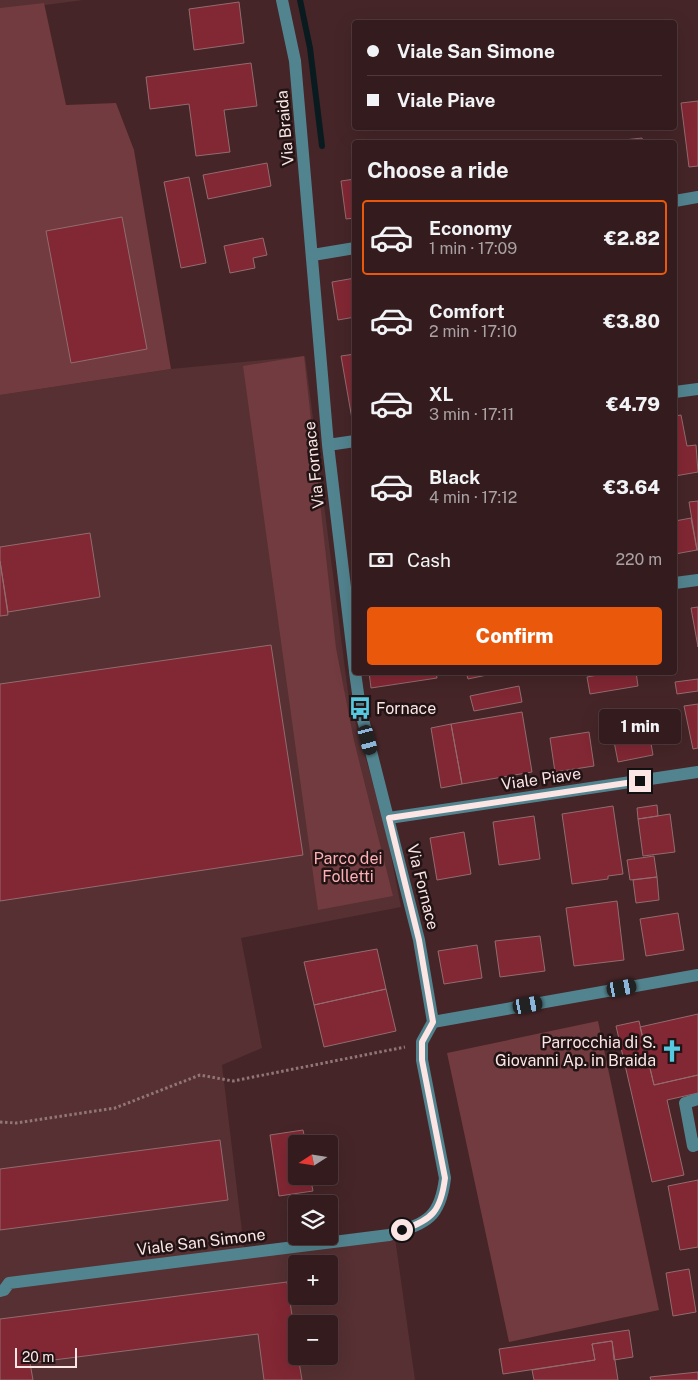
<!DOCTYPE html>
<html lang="en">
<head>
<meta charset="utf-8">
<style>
  body { margin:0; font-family:"Public Sans",sans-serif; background:#3c2527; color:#f1f3f6; height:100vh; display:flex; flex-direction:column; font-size:19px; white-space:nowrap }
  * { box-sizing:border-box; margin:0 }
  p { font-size:16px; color:#a9a1a4 }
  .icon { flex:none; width:28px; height:28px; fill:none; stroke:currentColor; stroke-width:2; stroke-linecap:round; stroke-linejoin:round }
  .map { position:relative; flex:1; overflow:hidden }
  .drawer { position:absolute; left:352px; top:140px; width:325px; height:535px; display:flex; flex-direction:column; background:#341c1e; border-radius:5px; box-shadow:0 5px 20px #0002,0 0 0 1px #4e3a3c }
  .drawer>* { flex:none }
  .hud { position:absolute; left:352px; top:20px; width:325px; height:110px; border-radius:5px; box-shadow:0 5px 20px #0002,0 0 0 1px #4e3a3c; display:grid; align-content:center; height:110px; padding:0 15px; background:#341c1e }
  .needle { width:32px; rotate:258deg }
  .buttons { position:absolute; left:288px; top:1135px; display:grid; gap:10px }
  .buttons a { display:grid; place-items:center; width:50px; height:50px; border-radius:5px; background:#341c1e; box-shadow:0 5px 20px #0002,0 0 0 1px #4e3a3c; font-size:25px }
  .scale { position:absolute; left:15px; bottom:12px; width:62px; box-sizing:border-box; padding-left:5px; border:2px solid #fbe5e5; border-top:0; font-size:14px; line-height:18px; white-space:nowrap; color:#fbe5e5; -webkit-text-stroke:4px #221314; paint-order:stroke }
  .end { position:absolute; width:22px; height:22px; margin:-11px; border:6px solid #fbe5e5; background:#111; box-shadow:0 0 0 2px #111 }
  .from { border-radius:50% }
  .bubble { position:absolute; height:35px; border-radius:5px; background:#341c1e; box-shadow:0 5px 20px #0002,0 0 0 1px #4e3a3c; font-size:16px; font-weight:800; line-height:35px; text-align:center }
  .car { position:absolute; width:15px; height:30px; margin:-15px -8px; border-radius:6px; box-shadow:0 0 4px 1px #0007; background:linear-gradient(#222 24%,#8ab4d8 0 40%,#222 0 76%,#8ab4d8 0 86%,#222 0) }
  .hud b { display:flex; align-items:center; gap:18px; height:48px; font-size:19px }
  .hud b+b { border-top:1px solid #4e3a3c }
  .hud i { width:12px; height:12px; background:#f1f3f6 }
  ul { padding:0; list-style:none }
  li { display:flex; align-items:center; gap:15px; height:75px; margin:0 10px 8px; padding:0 5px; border:2px solid transparent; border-radius:5px }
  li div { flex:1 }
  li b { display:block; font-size:19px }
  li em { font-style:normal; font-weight:800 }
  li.current { border-color:#ea580c }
  li>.icon { width:45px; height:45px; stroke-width:1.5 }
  h2 { padding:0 15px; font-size:22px; line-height:60px }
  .pay { display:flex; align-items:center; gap:12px; height:55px; padding:0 15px; font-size:19px }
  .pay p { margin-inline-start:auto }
  .button { display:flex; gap:10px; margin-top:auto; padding:10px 15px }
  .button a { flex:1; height:58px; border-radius:5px; background:#ea580c; color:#fff; font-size:20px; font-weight:800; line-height:58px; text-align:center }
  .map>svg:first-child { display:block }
  .built { fill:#563032; fill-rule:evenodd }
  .green { fill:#723b3f }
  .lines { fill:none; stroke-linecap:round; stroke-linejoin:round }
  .stream { stroke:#091b1f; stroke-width:6 }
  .building { fill:#822734; stroke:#926c6e }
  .path { stroke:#917577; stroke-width:3; stroke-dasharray:2.5 2.5; stroke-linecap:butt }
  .minor { stroke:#52848f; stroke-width:12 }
  .route { stroke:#fbe5e5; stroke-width:6 }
  .labels { text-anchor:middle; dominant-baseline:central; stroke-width:5; stroke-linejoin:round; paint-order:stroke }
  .street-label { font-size:16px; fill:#fbe5e5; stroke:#221314 }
  .poi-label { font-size:16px; fill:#fbe5e5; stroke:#221314; text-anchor:start }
  .park-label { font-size:16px; fill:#feb0b4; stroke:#221314 }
</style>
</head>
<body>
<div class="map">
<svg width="698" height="1380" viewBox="0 0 698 1380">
  <rect width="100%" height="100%" fill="#452528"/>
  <path class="built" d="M0,0H83L0,11Z
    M305,356L349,700L385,825L401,907L241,938L262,1048L222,1065L245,1256L395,1238L415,1380H0V395L171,369ZM296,1264H329V1296H296ZM296,1324H329V1356H296Z"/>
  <path class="green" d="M44,3L66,105L116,103L134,150L171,369L0,395V8Z
    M304,356L336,648L354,741L393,896L318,910L243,366Z
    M598,1021L659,1310L509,1342L447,1053Z"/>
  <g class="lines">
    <path class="stream" d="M300,0L310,48L322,146"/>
  </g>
  <path class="building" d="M239,2L244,43L194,50L189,9Z
    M251,63L257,106L224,110L230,152L196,156L189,104L150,109L146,77Z
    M698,101V166L689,167L681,103Z
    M642,138L643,142H616L615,141Z
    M267,163L271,186L208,199L203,175Z
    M189,177L206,263L181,268L164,182Z
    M355,179V218L346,219L341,181Z
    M122,217L147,349L71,363L46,231Z
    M263,238L267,255L253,258L255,268L230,273L224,246Z
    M355,278V317L338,320L332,282Z
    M355,354V419H352L341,356Z
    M681,415L687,446L696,445L698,472L675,476V416Z
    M698,501V550H697L689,502Z
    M691,518L697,550L675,554V521Z
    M90,533L100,597L8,612L0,561V547Z
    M0,561L8,615L0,616Z
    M698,607V647L691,608Z
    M271,645L303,855L0,901V684Z
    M369,672H436L437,678L371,688Z
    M466,672H501L468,679Z
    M613,672H636L638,686L590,694L587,677Z
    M698,679V691L677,694L675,682Z
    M519,686L522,702L474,711L470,696Z
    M698,704V748L693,749L684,706Z
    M522,712L532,772L462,784L451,724Z
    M647,720L653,755L618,762L611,726Z
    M451,724L462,784L441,788L431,728Z
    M589,732L594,766L555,772L550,738Z
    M657,805L658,816L638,819L637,808Z
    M613,806L623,874L608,876V879L572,884L562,814Z
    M670,814L675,852L643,856L638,819Z
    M534,816L540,859L499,865L493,822Z
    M464,832L471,874L437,880L430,838Z
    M654,856L657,877L630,880L627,860Z
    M657,877L659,900L636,903L633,880Z
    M617,901L624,960L574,966L566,908Z
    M678,913L684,950L646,956L640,919Z
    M540,936L545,971L500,977L495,941Z
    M477,945L482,978L444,984L438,951Z
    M377,949L386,989L314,1005L304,962Z
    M386,989L396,1031L324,1047L314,1005Z
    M698,1014V1075L654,1085L640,1027Z
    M639,1021L654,1085L698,1075V1093L667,1100L684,1175L652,1182L616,1026Z
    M303,1130L306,1144H296V1176H310L313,1191L279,1196L270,1135Z
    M220,1140L228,1200L0,1230V1169Z
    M698,1180V1247L680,1250L668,1186Z
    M689,1269L696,1312L673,1316L666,1273Z
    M287,1282L296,1342V1356H298L302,1380H264L258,1334L30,1363L33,1380H0V1319Z
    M629,1330L633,1357L614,1360L612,1341L592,1344L595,1360L503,1374L499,1349Z
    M612,1341L618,1380H534L532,1370L595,1360L592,1344Z
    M698,1372V1380H651L650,1377Z"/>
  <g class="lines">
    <path class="path" d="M0,1122L16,1123L115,1108L200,1075L233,1081L405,1047"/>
    <path class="minor" d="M282,0L295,61L328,445L355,671
      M675,201L698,197
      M313,255L355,248
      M675,392L698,389
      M328,445L355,441
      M675,583L698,580
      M355,672L360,708L419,940L433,1022
      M389,818L698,772
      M433,1022L698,975
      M698,1099L685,1103L693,1146L698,1144
      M0,1291L4,1290L9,1283L389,1235C425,1223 440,1220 445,1178L422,1060V1042L433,1022"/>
  </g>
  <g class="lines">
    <path class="route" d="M402,1230C433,1220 441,1210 445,1178L422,1060V1042L433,1022L419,940L389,818L640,781"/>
  </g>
  <defs>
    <symbol id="bus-bare" viewBox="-9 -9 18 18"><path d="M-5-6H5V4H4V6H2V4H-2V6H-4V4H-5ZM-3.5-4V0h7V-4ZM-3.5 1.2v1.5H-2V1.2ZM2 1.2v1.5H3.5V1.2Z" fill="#56c9e0" stroke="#221314" stroke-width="2.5" paint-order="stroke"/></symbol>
    <symbol id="church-bare" viewBox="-9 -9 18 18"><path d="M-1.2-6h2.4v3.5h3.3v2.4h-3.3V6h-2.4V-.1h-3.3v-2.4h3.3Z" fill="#56c9e0" stroke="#221314" stroke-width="2.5" paint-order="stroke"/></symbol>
  </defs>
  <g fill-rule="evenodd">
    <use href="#bus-bare" x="344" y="692" width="32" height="32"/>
    <use href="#church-bare" x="656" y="1035" width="32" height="32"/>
  </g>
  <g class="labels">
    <g class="street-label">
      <text transform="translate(285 128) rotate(-95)">Via Braida</text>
      <text transform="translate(314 465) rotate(-96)">Via Fornace</text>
      <text transform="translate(541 779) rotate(-8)">Viale Piave</text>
      <text transform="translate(423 887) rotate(76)">Via Fornace</text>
      <text transform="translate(201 1242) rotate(-7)">Viale San Simone</text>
    </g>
    <g class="poi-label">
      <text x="376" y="708">Fornace</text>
      <text x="656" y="1042" text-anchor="end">Parrocchia di S.<tspan x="656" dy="18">Giovanni Ap. in Braida</tspan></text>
    </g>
    <g class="park-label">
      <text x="348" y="858">Parco dei<tspan x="348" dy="18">Folletti</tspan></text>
    </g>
  </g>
</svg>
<div class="buttons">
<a><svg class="needle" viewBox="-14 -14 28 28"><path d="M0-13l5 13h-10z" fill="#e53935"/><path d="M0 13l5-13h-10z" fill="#a9a1a4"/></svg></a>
<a><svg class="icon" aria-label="layers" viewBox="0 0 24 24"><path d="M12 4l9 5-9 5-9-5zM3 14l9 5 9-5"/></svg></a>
<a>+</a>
<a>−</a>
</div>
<div class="scale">20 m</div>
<i class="end from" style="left:402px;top:1230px"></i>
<i class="end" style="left:640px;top:781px"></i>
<div class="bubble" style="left:599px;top:709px;width:82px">1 min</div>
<i class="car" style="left:368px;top:740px;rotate:165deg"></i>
<i class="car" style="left:622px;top:988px;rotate:80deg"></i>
<i class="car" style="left:528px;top:1005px;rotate:80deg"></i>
<div class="hud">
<b><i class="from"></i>Viale San Simone</b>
<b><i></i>Viale Piave</b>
</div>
<section class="drawer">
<h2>Choose a ride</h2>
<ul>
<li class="current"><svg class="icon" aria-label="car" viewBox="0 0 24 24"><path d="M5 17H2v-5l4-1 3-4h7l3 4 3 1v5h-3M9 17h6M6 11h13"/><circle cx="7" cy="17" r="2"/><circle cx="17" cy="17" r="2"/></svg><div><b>Economy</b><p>1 min · 17:09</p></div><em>€2.82</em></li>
<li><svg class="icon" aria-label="car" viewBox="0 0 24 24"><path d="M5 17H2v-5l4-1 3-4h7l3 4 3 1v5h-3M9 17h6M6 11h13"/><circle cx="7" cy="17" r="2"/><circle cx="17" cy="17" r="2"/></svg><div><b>Comfort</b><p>2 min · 17:10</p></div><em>€3.80</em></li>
<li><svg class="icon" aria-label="car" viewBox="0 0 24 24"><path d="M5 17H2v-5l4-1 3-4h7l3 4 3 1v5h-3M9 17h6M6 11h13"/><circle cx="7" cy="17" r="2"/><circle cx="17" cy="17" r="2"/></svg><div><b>XL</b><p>3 min · 17:11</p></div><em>€4.79</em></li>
<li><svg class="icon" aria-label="car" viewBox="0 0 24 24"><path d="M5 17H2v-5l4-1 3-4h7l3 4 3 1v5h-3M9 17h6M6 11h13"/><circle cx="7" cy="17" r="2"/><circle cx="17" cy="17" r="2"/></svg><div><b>Black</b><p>4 min · 17:12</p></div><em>€3.64</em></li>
</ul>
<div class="pay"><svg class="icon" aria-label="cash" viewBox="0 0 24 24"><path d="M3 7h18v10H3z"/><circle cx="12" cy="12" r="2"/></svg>Cash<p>220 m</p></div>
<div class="button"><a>Confirm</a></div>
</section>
</div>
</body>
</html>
